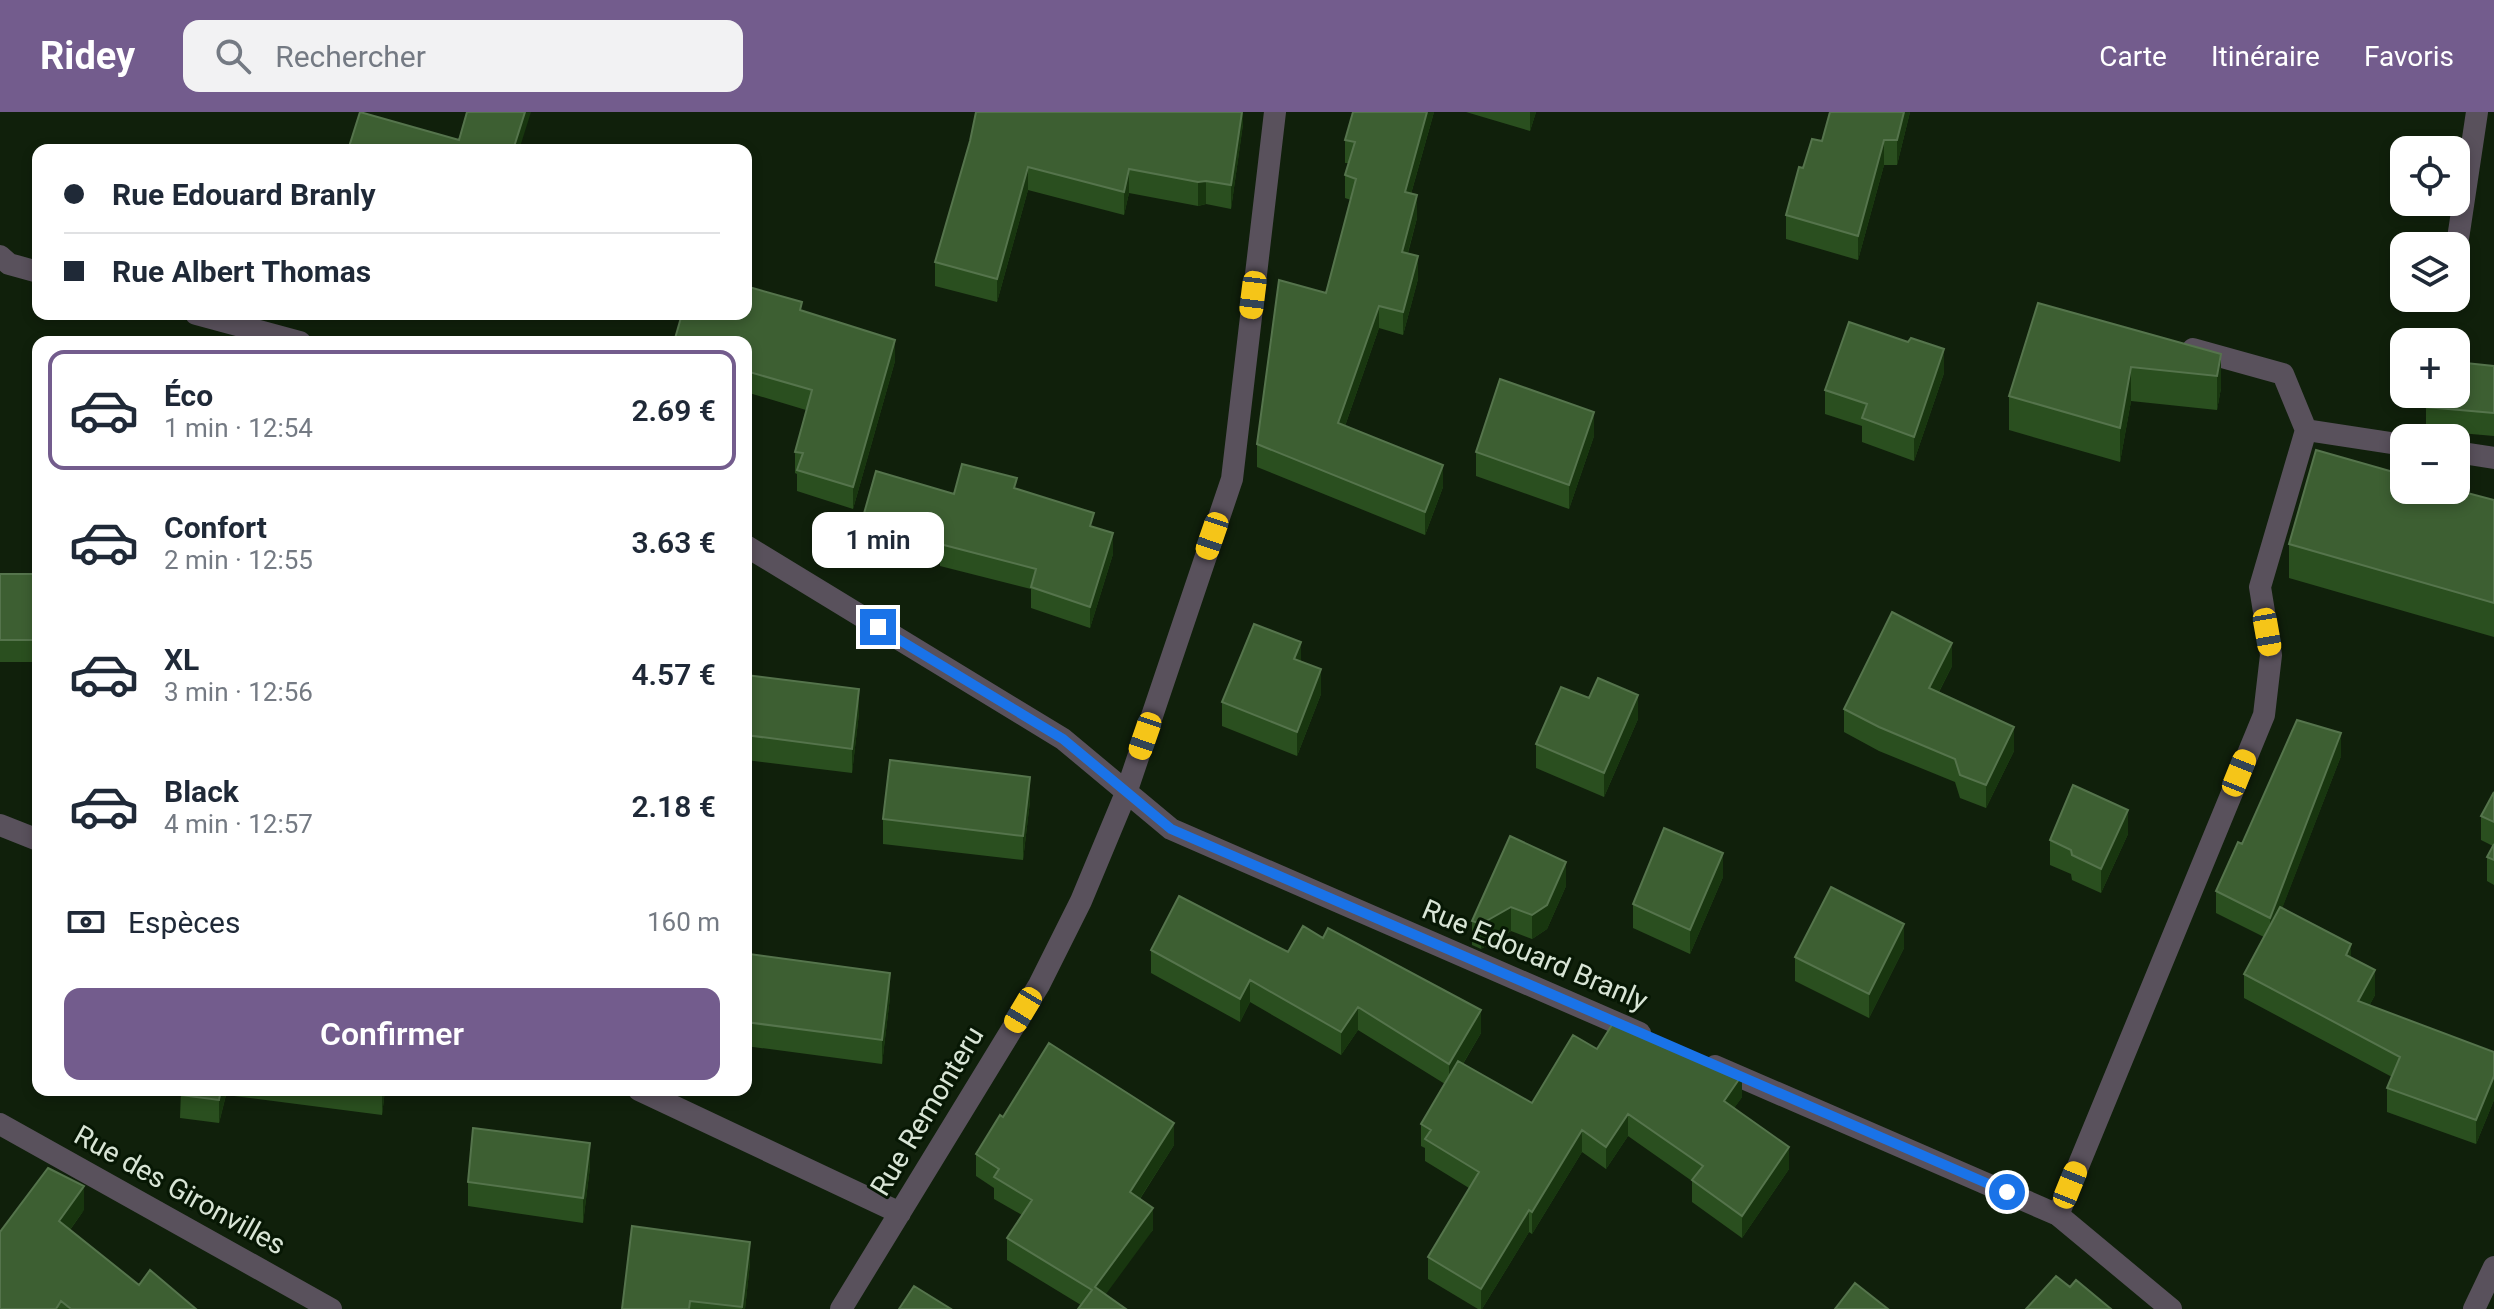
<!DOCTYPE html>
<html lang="fr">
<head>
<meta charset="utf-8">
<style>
  body { margin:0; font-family:Roboto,sans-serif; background:#f2f2f3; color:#1f2937; height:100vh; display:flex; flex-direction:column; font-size:30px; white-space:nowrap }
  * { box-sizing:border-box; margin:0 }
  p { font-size:26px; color:#747a83 }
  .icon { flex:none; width:44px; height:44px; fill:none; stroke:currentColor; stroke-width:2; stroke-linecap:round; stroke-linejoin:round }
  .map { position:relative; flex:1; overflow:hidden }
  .panel { position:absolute; left:32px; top:224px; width:720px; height:760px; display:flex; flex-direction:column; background:#fff; border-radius:16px; box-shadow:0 4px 12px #0003 }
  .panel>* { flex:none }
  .banner { position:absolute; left:32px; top:32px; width:720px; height:176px; border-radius:16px; box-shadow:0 4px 12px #0003; display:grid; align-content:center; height:176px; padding:0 32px; background:#fff }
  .fabs { position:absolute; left:2390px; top:24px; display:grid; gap:16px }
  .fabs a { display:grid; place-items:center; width:80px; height:80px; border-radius:16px; background:#fff; box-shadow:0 4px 12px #0003; font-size:40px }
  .end { position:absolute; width:36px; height:36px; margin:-18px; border:10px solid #1a73e8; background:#fff; box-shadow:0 0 0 4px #fff }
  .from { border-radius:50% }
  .bubble { position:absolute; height:56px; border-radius:16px; background:#fff; box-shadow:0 4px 12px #0003; font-size:26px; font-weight:600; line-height:56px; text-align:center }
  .car { position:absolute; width:24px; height:48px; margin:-24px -12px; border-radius:10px; box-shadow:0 0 6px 2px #0007; background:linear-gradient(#f5c518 24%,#345 0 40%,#f5c518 0 76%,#345 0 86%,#f5c518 0) }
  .banner b { display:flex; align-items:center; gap:28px; height:76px; font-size:30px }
  .banner b+b { border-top:2px solid #e0e1e3 }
  .banner i { width:20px; height:20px; background:#1f2937 }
  ul { padding:14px 0 0; list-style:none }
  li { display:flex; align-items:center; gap:24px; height:120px; margin:0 16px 12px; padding:0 16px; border:4px solid transparent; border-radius:16px }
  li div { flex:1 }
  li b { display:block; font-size:30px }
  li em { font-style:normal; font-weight:600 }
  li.current { border-color:#735c8d }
  li>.icon { width:72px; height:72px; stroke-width:1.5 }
  .pay { display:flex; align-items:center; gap:20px; height:88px; padding:0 32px; font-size:30px }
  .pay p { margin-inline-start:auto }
  .cta { display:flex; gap:16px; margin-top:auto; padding:16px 32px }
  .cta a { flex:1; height:92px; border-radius:16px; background:#735c8d; color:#fff; font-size:32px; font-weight:600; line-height:92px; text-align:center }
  header { display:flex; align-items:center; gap:48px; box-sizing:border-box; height:112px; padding:0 40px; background:#735c8d; color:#fff }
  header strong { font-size:38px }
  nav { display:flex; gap:44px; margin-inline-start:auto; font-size:28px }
  .search { width:560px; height:72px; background:#f2f2f3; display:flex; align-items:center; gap:20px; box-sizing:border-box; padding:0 28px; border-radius:16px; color:#747a83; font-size:30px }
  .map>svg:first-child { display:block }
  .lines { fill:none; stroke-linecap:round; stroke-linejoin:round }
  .service { stroke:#59515c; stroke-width:22 }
  .minor { stroke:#59515c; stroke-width:22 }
  .wall { fill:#2a4f1f }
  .shaded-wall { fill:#18360f }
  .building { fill:#3d5f32; stroke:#55744c; stroke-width:2 }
  .route { stroke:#1a73e8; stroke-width:10 }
  .labels { text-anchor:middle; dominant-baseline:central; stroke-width:6; stroke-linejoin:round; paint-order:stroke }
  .street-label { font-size:28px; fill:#d9e5d6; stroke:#071704 }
</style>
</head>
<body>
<header>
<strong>Ridey</strong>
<div class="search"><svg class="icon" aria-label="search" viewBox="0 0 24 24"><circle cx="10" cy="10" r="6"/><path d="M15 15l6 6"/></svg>Rechercher</div>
<nav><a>Carte</a><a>Itinéraire</a><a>Favoris</a></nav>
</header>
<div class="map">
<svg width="2494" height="1197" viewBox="0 0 2494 1197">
  <rect width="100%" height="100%" fill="#10200b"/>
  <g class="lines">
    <path class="service" d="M2456,140L2477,0
      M2193,237L2283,262L2306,318
      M2456,340L2494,346
      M2058,1103L2264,603L2271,543L2260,475L2306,318L2404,333
      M2474,1197L2494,1155"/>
    <path class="minor" d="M0,144L9,152L38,160
      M196,202L300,230
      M746,434L1063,627L1171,717L1640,921
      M0,713L38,728
      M1715,954L2058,1103L2171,1197
      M639,978L900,1101
      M0,1012L331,1197
      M841,1197L1039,873L1081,789L1126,681L1232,367L1275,0"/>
  </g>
  <path class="wall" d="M1243,0V12L1231,97L1206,92L1198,94L1129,81L1124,103L1028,78L997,190L935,174V150L970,29Z
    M1434,0L1411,82L1417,106L1408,141L1418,167L1403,223L1379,216L1345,314L1443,375L1425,423L1257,355V332L1326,181L1351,88L1345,86V63L1349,51H1345V28Z
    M1466,0H1536L1530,19Z
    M1830,0H1910L1897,53H1884L1858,148L1786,127V103L1803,56L1822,29Z
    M2038,191L2221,242V276L2217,298L2131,289L2120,350L2009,318V284Z
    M802,199L895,249L853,397L797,379V362L795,361V340L806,298L746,280V202Z
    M470,202H487L486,207Z
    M2494,254V324L2426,318V295Z
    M1944,261L1914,349L1862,330V314L1825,302V278Z
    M1594,324L1569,397L1476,364V340Z
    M1017,377L1094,415L1113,442L1090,516L1031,496V477L940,454V445L863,426V405Z
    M2494,388V525L2289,466V432Z
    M0,462H38V550H0Z
    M1301,550L1321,582L1297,644L1222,614V590Z
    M1952,554L1939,580L2014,639L1986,696L1960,686L1955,670L1879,639L1844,620V597Z
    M746,563L859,601L852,661L746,648Z
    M1589,586L1638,607L1604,685L1536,656V632Z
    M2341,644L2282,796L2351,845L2375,883L2369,894L2494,940V988L2476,1032L2387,1000V976L2392,965L2244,886V862L2264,825L2216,801V779Z
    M2494,680V773L2487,769V745L2493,734L2481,728V704Z
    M1030,689L1023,748L883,732V707Z
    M2128,722L2101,781L2072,768L2071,762L2050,753V728Z
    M1723,765L1690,842L1633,816V792Z
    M1566,774L1547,817L1532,827L1511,819L1481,837L1472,833V809Z
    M1904,836L1869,906L1795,869V845Z
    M1151,838L1288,840L1481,921L1463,952L1532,991L1597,937L1742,985L1734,996L1789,1057L1742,1126L1692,1090V1069L1628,1024L1606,1057L1582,1040L1532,1122L1529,1120L1482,1197H1478L1428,1167V1145L1469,1076L1425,1049V1036L1421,1034V1012L1445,972L1358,918L1341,943L1250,890L1240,910L1151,861Z
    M746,866L890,885L882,952L746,934Z
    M181,978H385L382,1003L226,983L219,1011L180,1006Z
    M1003,1005L1174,1033L1140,1087L1153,1118L1081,1193L1007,1148V1126L1022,1103L994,1087V1076L976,1064V1042Z
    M590,1055L583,1111L468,1094V1070Z
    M84,1098L70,1118L139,1173L196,1197H0Z
    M750,1151L745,1197H622Z"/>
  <path class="shaded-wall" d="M525,0H531L519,38H513Z
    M1242,0H1243V12L1231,97V73Z
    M1427,0H1434L1405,103V80Z
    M1530,0H1536L1530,19Z
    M1904,0H1910L1897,53V28Z
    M1884,28V53L1858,148V124Z
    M1028,55V78L997,190V167Z
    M1129,57V81L1124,103V80Z
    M1206,69V92L1198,94V70Z
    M1417,83V106L1402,162V140Z
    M1418,144V167L1403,223V200Z
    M1379,194V216L1338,334V311Z
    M895,228V249L853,397V375Z
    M1944,237V261L1914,349V325Z
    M2221,242V276L2217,298V264Z
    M2131,255V289L2120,350V316Z
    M1594,300V324L1569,397V373Z
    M1443,353V375L1425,423V400Z
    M1113,421V442L1090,516V495Z
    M1301,530V554L1294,547Z
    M1952,531V554L1929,599V576Z
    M1321,557V582L1297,644V620Z
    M859,577V601L852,661V637Z
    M1638,583V607L1604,685V661Z
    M2014,615V639L1986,696V673Z
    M2341,621V644L2270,828V806Z
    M1030,665V689L1023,748V724Z
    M2128,698V722L2101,781V757Z
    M1723,741V765L1690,842V818Z
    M1566,750V774L1547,817L1532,827V803Z
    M1511,795V819L1481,837V812Z
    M1904,812V836L1869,906V882Z
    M2351,832V856L2346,843Z
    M2375,858V883L2358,914V889Z
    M890,861V885L882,952V928Z
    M1250,868V890L1240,910V887Z
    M1358,895V918L1341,943V920Z
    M1481,898V921L1449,975V952Z
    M1742,963V985L1724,1011V989Z
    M2494,964V988L2476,1032V1008Z
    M221,978H226V983L219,1011V988Z
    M382,978H385L382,1003Z
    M1628,1002V1024L1606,1057V1035Z
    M1174,1011V1033L1130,1102V1080Z
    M1582,1018V1040L1532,1122V1100Z
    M590,1031V1055L583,1111V1086Z
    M1789,1035V1057L1742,1126V1104Z
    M84,1074V1098L59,1133V1109Z
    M1153,1096V1118L1095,1197V1175Z
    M1529,1098V1120L1482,1197H1481V1177Z
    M750,1130V1151L745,1197H742Z"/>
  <path class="building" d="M360,0L459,28L467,0H525L513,38H348Z
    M976,0H1242L1231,73L1206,69L1198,70L1129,57L1124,80L1028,55L997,167L935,150L970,29Z
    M1353,0H1427L1405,80L1417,83L1402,140L1418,144L1403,200L1379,194L1338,311L1443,353L1425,400L1257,332L1279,168L1326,181L1356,67L1345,63L1355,30L1345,28Z
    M1830,0H1904L1897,28H1884L1858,124L1786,103L1799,55L1803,56L1812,27L1822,29Z
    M749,175L802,190L800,198L895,228L853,375L797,358L803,341L795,340L812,278L746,259V230H674L682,202H746V183Z
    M2038,191L2221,242L2217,264L2131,255L2120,316L2009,284Z
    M1849,210L1908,230L1911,226L1944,237L1914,325L1862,306L1867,292L1825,278Z
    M2456,250L2494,254V301L2426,295L2427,282H2456Z
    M1500,267L1594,300L1569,373L1476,340Z
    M2316,338L2404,363V378H2456L2494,388V491L2289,432Z
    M962,352L1017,366L1014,376L1094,401L1090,414L1113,421L1090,495L1031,475L1036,457L940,432L942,425L863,405L876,359L954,382Z
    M0,462H38V528H0Z
    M1892,500L1952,531L1929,576L2014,615L1986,673L1960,663L1955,647L1879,615L1844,597Z
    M1254,512L1301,530L1294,547L1321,557L1297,620L1222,590Z
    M746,563L859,577L852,637L746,623Z
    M1598,566L1638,583L1604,661L1536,632L1561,575L1589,586Z
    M2297,608L2341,621L2270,806L2216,779L2238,730L2242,732Z
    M890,648L1030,665L1023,724L883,707Z
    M2073,673L2128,698L2101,757L2072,743L2071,738L2050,728Z
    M2494,680V710L2481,704Z
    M1664,716L1723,741L1690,818L1633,792Z
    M1510,724L1566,750L1547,793L1532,803L1511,795L1481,812L1472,809Z
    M2494,732V748L2487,745Z
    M1831,775L1904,812L1869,882L1795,845Z
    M1179,784L1288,840L1303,814L1323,826L1328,816L1481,898L1449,952L1358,895L1341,920L1250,868L1240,887L1151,838Z
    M2280,795L2351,832L2346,843L2375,858L2358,889L2494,940V964L2476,1008L2387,976L2400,945L2244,862Z
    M749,842L890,861L882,928L746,910V866Z
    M1615,908L1742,963L1724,989L1789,1035L1742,1104L1692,1068L1703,1054L1628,1002L1606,1035L1582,1018L1532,1100L1529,1098L1481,1177L1428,1145L1479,1060L1425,1027L1431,1018L1421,1012L1458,949L1532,991L1573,923L1597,937Z
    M1049,931L1174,1011L1130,1080L1153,1096L1095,1175L1126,1197H1078L1092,1178L1007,1126L1032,1088L994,1065L999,1057L976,1042L1000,1003L1003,1005Z
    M181,978H221L219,988L180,983Z
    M364,978H382V980Z
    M473,1016L590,1031L583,1086L468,1070Z
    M48,1056L84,1074L59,1109L139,1173L150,1158L196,1197H71L61,1189L56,1197H0V1120Z
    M632,1114L750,1130L742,1195L690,1189L689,1197H622Z
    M2056,1164L2070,1175L2076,1168L2111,1197H2026Z
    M1855,1171L1888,1197H1835Z
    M914,1174L951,1197H899Z"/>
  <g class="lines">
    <path class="route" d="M878,515L1063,627L1171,717L2007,1080"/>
  </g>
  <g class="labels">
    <g class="street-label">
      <text transform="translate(1535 843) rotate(23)">Rue Edouard Branly</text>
      <text transform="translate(927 999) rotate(-59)">Rue Remonteru</text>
      <text transform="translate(180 1078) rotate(29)">Rue des Gironvilles</text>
    </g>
  </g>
</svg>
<div class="fabs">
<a><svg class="icon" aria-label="locate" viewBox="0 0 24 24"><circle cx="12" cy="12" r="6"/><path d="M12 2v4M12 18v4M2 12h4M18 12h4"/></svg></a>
<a><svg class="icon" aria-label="layers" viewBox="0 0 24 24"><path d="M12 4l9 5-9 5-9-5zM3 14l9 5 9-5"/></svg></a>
<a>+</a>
<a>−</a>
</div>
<i class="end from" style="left:2007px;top:1080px"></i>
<i class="end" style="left:878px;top:515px"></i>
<div class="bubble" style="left:812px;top:400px;width:132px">1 min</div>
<i class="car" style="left:1253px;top:183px;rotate:187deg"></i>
<i class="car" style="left:1212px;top:424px;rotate:199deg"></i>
<i class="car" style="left:2267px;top:520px;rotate:170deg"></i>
<i class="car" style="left:1145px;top:624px;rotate:199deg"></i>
<i class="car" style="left:2239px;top:661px;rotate:22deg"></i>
<i class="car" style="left:1023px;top:898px;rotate:211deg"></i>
<i class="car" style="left:2070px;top:1073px;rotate:22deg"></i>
<div class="banner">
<b><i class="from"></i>Rue Edouard Branly</b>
<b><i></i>Rue Albert Thomas</b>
</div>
<section class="panel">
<ul>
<li class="current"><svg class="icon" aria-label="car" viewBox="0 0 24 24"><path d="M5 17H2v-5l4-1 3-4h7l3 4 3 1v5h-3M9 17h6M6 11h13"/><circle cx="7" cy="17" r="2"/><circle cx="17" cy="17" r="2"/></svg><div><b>Éco</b><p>1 min · 12:54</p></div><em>2.69 €</em></li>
<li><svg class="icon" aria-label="car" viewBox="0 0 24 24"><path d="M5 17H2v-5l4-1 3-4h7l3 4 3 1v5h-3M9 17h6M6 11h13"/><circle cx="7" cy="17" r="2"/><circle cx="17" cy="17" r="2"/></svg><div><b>Confort</b><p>2 min · 12:55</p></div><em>3.63 €</em></li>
<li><svg class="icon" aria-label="car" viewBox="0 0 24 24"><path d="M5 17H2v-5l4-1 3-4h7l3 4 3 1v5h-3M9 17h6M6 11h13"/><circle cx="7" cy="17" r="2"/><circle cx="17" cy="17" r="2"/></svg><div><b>XL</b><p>3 min · 12:56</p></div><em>4.57 €</em></li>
<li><svg class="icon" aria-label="car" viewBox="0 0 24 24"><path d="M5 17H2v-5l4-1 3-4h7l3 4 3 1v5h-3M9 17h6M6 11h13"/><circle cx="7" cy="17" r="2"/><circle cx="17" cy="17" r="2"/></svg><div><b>Black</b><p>4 min · 12:57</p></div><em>2.18 €</em></li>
</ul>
<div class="pay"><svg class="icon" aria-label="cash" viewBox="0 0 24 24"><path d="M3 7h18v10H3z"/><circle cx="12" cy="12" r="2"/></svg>Espèces<p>160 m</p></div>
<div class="cta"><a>Confirmer</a></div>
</section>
</div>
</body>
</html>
